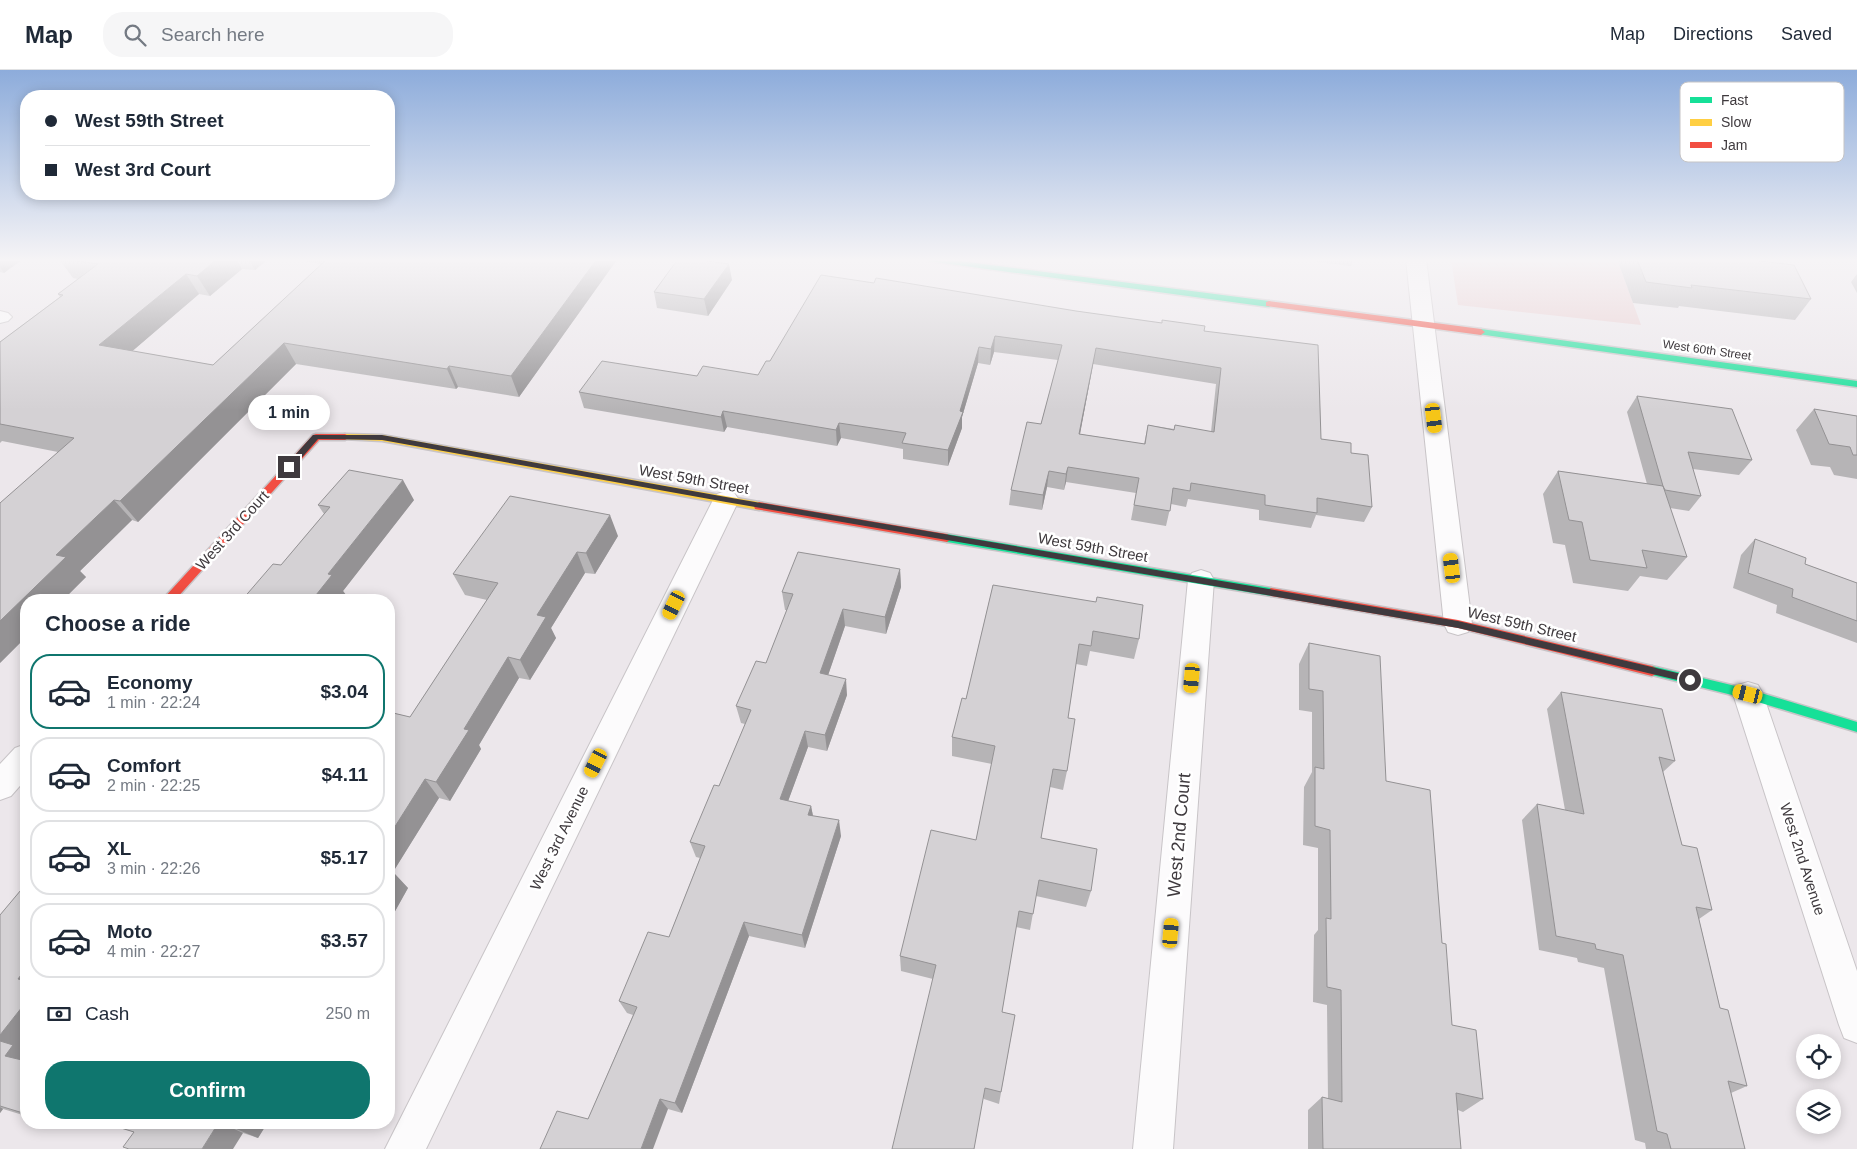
<!DOCTYPE html>
<html lang="en">
<head>
<meta charset="utf-8">
<style>
  body { margin:0; font-family:Arial,sans-serif; background:#f6f6f7; color:#1f2937; height:100vh; display:flex; flex-direction:column; font-size:19px; white-space:nowrap }
  * { box-sizing:border-box; margin:0 }
  p { font-size:16px; color:#747a83 }
  .icon { flex:none; width:28px; height:28px; fill:none; stroke:currentColor; stroke-width:2; stroke-linecap:round; stroke-linejoin:round }
  .map { position:relative; flex:1; overflow:hidden }
  .sheet { position:absolute; left:20px; top:524px; width:375px; height:535px; display:flex; flex-direction:column; background:#fff; border-radius:20px; box-shadow:0 2px 12px #0003 }
  .sheet>* { flex:none }
  .top-card { position:absolute; left:20px; top:20px; width:375px; height:110px; border-radius:20px; box-shadow:0 2px 12px #0003; display:grid; align-content:center; height:110px; padding:0 25px; background:#fff }
  .controls { position:absolute; left:1796px; top:964px; display:grid; gap:10px }
  .controls a { display:grid; place-items:center; width:45px; height:45px; border-radius:50%; background:#fff; box-shadow:0 2px 12px #0003; font-size:25px }
  .end { position:absolute; width:22px; height:22px; margin:-11px; border:6px solid #3f3a3e; background:#fff; box-shadow:0 0 0 2px #fff }
  .from { border-radius:50% }
  .bubble { position:absolute; height:35px; border-radius:18px; background:#fff; box-shadow:0 2px 12px #0003; font-size:16px; font-weight:700; line-height:35px; text-align:center }
  .car { position:absolute; width:15px; height:30px; margin:-15px -8px; border-radius:6px; box-shadow:0 0 4px 1px #0007; background:linear-gradient(#f5c518 24%,#345 0 40%,#f5c518 0 76%,#345 0 86%,#f5c518 0) }
  .top-card b { display:flex; align-items:center; gap:18px; height:48px; font-size:19px }
  .top-card b+b { border-top:1px solid #e0e1e3 }
  .top-card i { width:12px; height:12px; background:#1f2937 }
  ul { padding:0; list-style:none }
  li { display:flex; align-items:center; gap:15px; height:75px; margin:0 10px 8px; padding:0 15px; border:2px solid #e0e1e3; border-radius:20px }
  li div { flex:1 }
  li b { display:block; font-size:19px }
  li em { font-style:normal; font-weight:700 }
  li.current { border-color:#0f766e }
  li>.icon { width:45px; height:45px; stroke-width:1.5 }
  h2 { padding:0 25px; font-size:22px; line-height:60px }
  .pay { display:flex; align-items:center; gap:12px; height:55px; padding:0 25px; font-size:19px }
  .pay p { margin-inline-start:auto }
  .cta { display:flex; gap:10px; margin-top:auto; padding:10px 25px }
  .cta a { flex:1; height:58px; border-radius:20px; background:#0f766e; color:#fff; font-size:20px; font-weight:700; line-height:58px; text-align:center }
  header { display:flex; align-items:center; gap:30px; box-sizing:border-box; height:70px; padding:0 25px; background:#fff; border-bottom:1px solid #e0e1e3 }
  header strong { font-size:24px }
  nav { display:flex; gap:28px; margin-inline-start:auto; font-size:18px }
  .search { width:350px; height:45px; background:#f6f6f7; display:flex; align-items:center; gap:12px; box-sizing:border-box; padding:0 18px; border-radius:20px; color:#747a83; font-size:19px }
  .map>svg:first-child { display:block }
  .green { fill:#e9ccce }
  .lines { fill:none; stroke-linecap:round; stroke-linejoin:round }
  .street-casing { stroke:#c8c4c7; stroke-width:2 }
  .fast-casing { stroke:#c8c4c7; stroke-width:3 }
  .slow-casing { stroke:#c8c4c7; stroke-width:3 }
  .jam-casing { stroke:#c8c4c7; stroke-width:3 }
  .street { fill:#fcfbfc; fill-rule:evenodd }
  .fast { fill:#16e098; fill-rule:evenodd }
  .slow { fill:#ffcf43; fill-rule:evenodd }
  .jam { fill:#f24e42; fill-rule:evenodd }
  .wall { fill:#b6b4b6; fill-rule:evenodd }
  .shaded-wall { fill:#949294 }
  .building { fill:#d4d1d4; stroke:#949294; fill-rule:evenodd }
  .route { fill:#3f3a3e }
  .labels { text-anchor:middle; dominant-baseline:central; stroke-width:5; stroke-linejoin:round; paint-order:stroke }
  .far-street-label { font-size:12px; fill:#3f3a3e; stroke:#fff }
  .street-label { font-size:15px; fill:#3f3a3e; stroke:#fff }
  .near-street-label { font-size:18px; fill:#3f3a3e; stroke:#fff }
  .key { fill:#fff; stroke:#c5c4c5; stroke-width:1 }
  .key-label { font-size:14px; fill:#3f3a3e }
</style>
</head>
<body>
<header>
<strong>Map</strong>
<div class="search"><svg class="icon" aria-label="search" viewBox="0 0 24 24"><circle cx="10" cy="10" r="6"/><path d="M15 15l6 6"/></svg>Search here</div>
<nav><a>Map</a><a>Directions</a><a>Saved</a></nav>
</header>
<div class="map">
<svg width="1857" height="1079" viewBox="0 0 1857 1079">
  <rect width="100%" height="100%" fill="#ece7eb"/>
  <path class="green" d="M1451,189H1617L1641,255L1458,235Z"/>
  <g class="lines">
    <defs>
      <path id="street" d="M1406,189H1426L1472,554L1468,562L1458,565L1448,562L1444,554Z
        M0,241L8,243L12,247L8,251L0,253Z
        M726,421L735,424L739,430L426,1079H385L713,430L717,424Z
        M1201,500L1210,503L1214,510L1173,1079H1133L1188,510L1192,503Z
        M1748,612L1758,615L1763,624L1857,901V973L1844,968L1839,955L1733,624L1738,615Z
        M26,674V709L11,726L0,730V694L15,678Z"/>
      <path id="fast" d="M924,189H945L1269,231L1273,234L1269,237L928,191Z
        M1481,259L1857,311V317L1478,264V260Z
        M947,464L1271,518L1277,522L1271,526L947,472L942,468Z
        M1652,596L1748,619L1857,652V662L1748,629L1648,604L1646,601L1648,598Z"/>
      <path id="slow" d="M345,364L382,365L759,432L764,436L759,440L382,371L342,369L340,367L342,365Z"/>
      <path id="jam" d="M1269,231L1481,259L1485,262L1481,265L1266,236V232Z
        M316,364H345L350,367L345,370H319L175,530H162L313,365Z
        M759,432L947,464L952,468L947,472L755,439L754,436Z
        M1271,518L1458,550L1652,596L1656,598L1658,601L1656,604L1652,606L1458,558L1271,526L1265,522Z"/>
    </defs>
    <use href="#street" class="street-casing"/>
    <use href="#fast" class="fast-casing"/>
    <use href="#slow" class="slow-casing"/>
    <use href="#jam" class="jam-casing"/>
    <use href="#street" class="street"/>
    <use href="#fast" class="fast"/>
    <use href="#slow" class="slow"/>
    <use href="#jam" class="jam"/>
  </g>
  <path class="wall" d="M0,189L4,203L0,202Z
    M59,189H268L255,200L242,199L210,226L199,224L132,281L213,295L322,194L288,189H615L616,191L519,327L458,317L456,319L296,294L138,452L132,450L80,501L86,507L63,530H26V567L0,593L58,382L2,371L0,373V272L60,227L58,224L78,209L73,208Z
    M1295,189H1353L1351,196Z
    M1617,189H1743L1811,229L1795,250L1679,236L1678,238L1633,233Z
    M1857,204V223L1851,212Z
    M732,210L708,246L657,238L654,222Z
    M874,213L1076,241L1204,261L1321,369L1351,383L1372,437L1364,452L1316,445L1311,458L1259,450V440L1188,429L1186,437L1171,434L1166,456L1131,450L1136,423L1066,412L1064,420L1047,417L1042,440L1009,435L1011,420L1041,354L1058,290L994,282L990,295L978,293L962,347V358L948,396L903,389V379L841,368L837,376L727,357L724,362L584,338L579,322L697,306L758,305L770,291ZM1093,294L1216,314L1211,362L1174,359L1148,355L1144,374L1080,364Z
    M1637,326L1752,390L1739,405L1693,399L1701,426L1689,441L1670,438L1687,487L1667,510L1640,506L1628,521L1573,513L1565,475L1553,473L1543,424L1558,401L1647,414L1627,342Z
    M1814,339L1857,346V409L1834,405L1830,397L1811,395L1796,360Z
    M414,430L343,521L346,525L281,495L324,444L318,435Z
    M618,466L595,504L585,503L551,558L556,568L530,610L519,608L479,675L481,679L450,731L439,728L393,802L408,818L389,852V642L410,647L487,530L465,525L453,504Z
    M1755,469L1805,494L1857,513V573L1776,543L1777,535L1733,518L1741,485Z
    M900,499L901,517L886,564L845,556L828,605L847,625L827,681L808,677L788,731L811,736L813,746L841,766L805,878L749,866L682,1043L668,1039L588,1049L633,945L627,943L619,931L669,867L700,788L696,787L690,772L719,716L745,654L741,653L736,636L766,593L787,540H785L782,522Z
    M993,515L1139,569L1134,589L1090,581L1087,596L1076,594L1068,648L1067,701L1063,720L1050,717L1041,768L1091,821L1086,837L1036,826L1030,860L1016,857L1002,942L1015,945L999,1034L984,1029L933,909L901,901L900,886L976,770L992,694L952,686V667L966,629Z
    M1309,573L1386,711L1442,873L1452,955L1483,1029L1463,1042L1458,1040L1461,1079H1308V1040L1322,1027L1328,1029L1327,935L1313,932L1314,865L1318,860V778L1303,775L1304,717L1312,702V642L1299,640V594Z
    M1561,622L1675,691L1663,702L1682,775L1712,840L1699,849L1720,938L1747,1016L1731,1023L1745,1079H1646L1645,1073L1635,1070L1604,898L1578,892L1577,888L1539,880L1522,750L1537,734L1565,740L1547,639Z
    M26,814V1046L3,1039L0,1043V845Z
    M124,1052H268L258,1068L243,1063L134,1062L121,1058Z"/>
  <path class="shaded-wall" d="M0,189H23L4,203L0,197Z
    M217,189H236L242,199L210,226L197,206Z
    M249,189H268L255,200Z
    M597,189H615L616,191L519,327L511,306Z
    M729,194L732,210L708,246L704,229Z
    M186,204L199,224L115,296L99,275Z
    M995,266L994,282L990,295L991,279Z
    M284,273L296,294L138,452L120,431Z
    M979,277L978,293L962,347V358L948,396V380Z
    M1096,278L1093,294L1077,380L1079,364Z
    M449,296L458,317L456,319L447,299Z
    M723,341L727,357L724,362L721,347Z
    M839,353L841,368L837,376L836,360Z
    M1068,397L1066,412L1064,420L1066,404Z
    M1049,401L1047,417L1042,440L1043,425Z
    M403,410L414,430L343,521L346,525L342,530H312L328,504Z
    M114,430L132,450L80,501L86,507L63,530H26V567L0,593V551L56,485Z
    M610,445L618,466L595,504L586,483Z
    M577,482L585,503L551,558L556,568L530,610L520,590L537,545Z
    M900,499L901,517L886,564L885,547Z
    M843,539L845,556L823,620L820,603Z
    M508,587L519,608L479,675L481,679L450,731L436,712L464,659Z
    M846,609L847,625L827,681L825,665Z
    M805,661L808,677L783,745L780,729Z
    M425,709L439,728L393,802L408,818L389,852V766Z
    M811,736L814,751L808,745Z
    M839,750L841,766L805,878L802,865Z
    M744,852L749,866L682,1043L675,1033Z
    M26,898V913L18,909Z
    M26,932V995L5,986L0,972V965Z
    M660,1029L668,1039L653,1079H641Z
    M0,1037L3,1039L0,1043Z
    M219,1052L243,1063L233,1079H202Z
    M237,1052H268L258,1068L234,1058Z"/>
  <path class="building" d="M66,189H217L197,206L186,204L99,275L213,295L327,189H597L511,306L449,296L447,299L284,273L120,431L114,430L56,485L66,487L0,551V433L74,368L0,354V272L63,225L58,224L98,194Z
    M678,189H693L729,194L704,229L654,222Z
    M1637,189H1743L1794,195L1811,229L1691,215L1692,218L1646,212Z
    M821,205L874,213L876,208L1076,241L1162,253V250L1205,256L1204,261L1318,275L1321,369L1351,373V383L1368,385L1372,437L1317,428V443L1265,435V425L1191,413L1190,421L1173,418L1170,441L1134,435L1139,408L1068,397L1066,404L1049,401L1043,425L1011,420L1027,352L1041,354L1062,275L995,266L991,279L979,277L960,341L963,342L948,380L902,373L906,363L839,353L836,360L723,341L721,347L579,322L602,291L697,306L703,296L758,305L766,291H770ZM1096,278L1221,298L1214,362L1175,355L1174,360L1148,355L1145,374L1079,364Z
    M1637,326L1732,339L1752,390L1688,382L1701,426L1665,420L1663,416Z
    M1814,339L1857,346V385H1853L1850,377L1829,374Z
    M349,400L403,410L328,504L332,505L312,530H242L273,494L281,495L330,437L318,435Z
    M1558,401L1663,416L1687,487L1642,480L1647,498L1590,490L1582,452L1569,450Z
    M510,426L610,445L586,483L577,482L537,545L546,547L520,590L508,587L464,659L469,660L436,712L425,709L389,766V642L410,647L498,513L453,504Z
    M1755,469L1806,488L1805,494L1857,513V551L1792,527L1793,519L1748,503Z
    M798,482L900,499L885,547L843,539L820,603L846,609L825,665L805,661L780,729L811,736L808,745L839,750L802,865L744,852L675,1033L660,1029L641,1079H540L557,1041L588,1049L637,937L619,931L648,862L669,867L705,776L690,772L714,715L719,716L751,640L736,636L756,591L766,593L793,524L782,522Z
    M993,515L1096,532L1097,527L1143,535L1139,569L1093,561L1091,576L1079,574L1068,648L1075,649L1067,701L1053,699L1041,768L1097,779L1091,821L1039,810L1033,844L1019,841L1002,942L1015,945L1001,1022L985,1018L974,1079H892L936,895L900,886L931,760L976,770L995,676L952,667L962,628L966,629Z
    M1309,573L1380,586L1386,711L1430,720L1442,873L1446,874L1452,955L1476,960L1483,1029L1456,1023L1461,1079H1323L1322,1027L1342,1032L1341,920L1327,917L1326,848L1331,849L1330,760L1315,756V697L1324,699L1323,621L1309,619Z
    M1561,622L1662,639L1675,691L1659,687L1682,775L1697,778L1712,840L1696,837L1720,938L1728,940L1747,1016L1728,1011L1745,1079H1671L1667,1064L1657,1061L1623,885L1596,879L1595,874L1556,866L1537,734L1584,744Z
    M389,801L392,802L389,808Z
    M26,814V898L18,909L26,911V932L0,965V845Z
    M0,971L13,975L5,986L26,991V1038L23,1043L0,1036Z
    M124,1052H219L202,1079H129L123,1077L134,1062L121,1058Z
    M219,1052H237L234,1058Z"/>
  <linearGradient id="sky" x2="0" y2="1"><stop stop-color="#8dacdb"/><stop offset="0.56" stop-color="#f6f4f6"/><stop offset="1" stop-color="#f6f4f6" stop-opacity="0"/></linearGradient>
  <rect width="1857" height="340" fill="url(#sky)"/>
  <path class="route" d="M313,365H382L726,427L1458,551L1690,606L1695,610L1690,613L1458,558L726,432L382,370L318,369L292,399H286V395Z"/>
  <g class="labels">
    <g class="far-street-label">
      <text transform="translate(1707 280) rotate(8)">West 60th Street</text>
    </g>
    <g class="street-label">
      <text transform="translate(694 409) rotate(10)">West 59th Street</text>
      <text transform="translate(232 460) rotate(-48)">West 3rd Court</text>
      <text transform="translate(1093 477) rotate(10)">West 59th Street</text>
      <text transform="translate(1522 554) rotate(13)">West 59th Street</text>
      <text transform="translate(559 768) rotate(-64)">West 3rd Avenue</text>
      <text transform="translate(1803 789) rotate(72)">West 2nd Avenue</text>
    </g>
    <g class="near-street-label">
      <text transform="translate(1179 765) rotate(-85)">West 2nd Court</text>
    </g>
  </g>
  <rect x="1680" y="12" width="164" height="80" rx="8" class="key"/>
  <rect x="1690" y="27" width="22" height="6" fill="#16e098"/>
  <rect x="1690" y="49" width="22" height="7" fill="#ffcf43"/>
  <rect x="1690" y="72" width="22" height="6" fill="#f24e42"/>
  <g class="key-label">
    <text x="1721" y="35">Fast</text>
    <text x="1721" y="57">Slow</text>
    <text x="1721" y="80">Jam</text>
  </g>
</svg>
<div class="controls">
<a><svg class="icon" aria-label="locate" viewBox="0 0 24 24"><circle cx="12" cy="12" r="6"/><path d="M12 2v4M12 18v4M2 12h4M18 12h4"/></svg></a>
<a><svg class="icon" aria-label="layers" viewBox="0 0 24 24"><path d="M12 4l9 5-9 5-9-5zM3 14l9 5 9-5"/></svg></a>
</div>
<i class="end from" style="left:1690px;top:610px"></i>
<i class="end" style="left:289px;top:397px"></i>
<div class="bubble" style="left:248px;top:325px;width:82px">1 min</div>
<i class="car" style="left:1434px;top:348px;rotate:173deg"></i>
<i class="car" style="left:1452px;top:498px;rotate:353deg"></i>
<i class="car" style="left:674px;top:535px;rotate:206deg"></i>
<i class="car" style="left:1192px;top:608px;rotate:185deg"></i>
<i class="car" style="left:1748px;top:624px;rotate:284deg"></i>
<i class="car" style="left:596px;top:693px;rotate:207deg"></i>
<i class="car" style="left:1171px;top:863px;rotate:5deg"></i>
<div class="top-card">
<b><i class="from"></i>West 59th Street</b>
<b><i></i>West 3rd Court</b>
</div>
<section class="sheet">
<h2>Choose a ride</h2>
<ul>
<li class="current"><svg class="icon" aria-label="car" viewBox="0 0 24 24"><path d="M5 17H2v-5l4-1 3-4h7l3 4 3 1v5h-3M9 17h6M6 11h13"/><circle cx="7" cy="17" r="2"/><circle cx="17" cy="17" r="2"/></svg><div><b>Economy</b><p>1 min · 22:24</p></div><em>$3.04</em></li>
<li><svg class="icon" aria-label="car" viewBox="0 0 24 24"><path d="M5 17H2v-5l4-1 3-4h7l3 4 3 1v5h-3M9 17h6M6 11h13"/><circle cx="7" cy="17" r="2"/><circle cx="17" cy="17" r="2"/></svg><div><b>Comfort</b><p>2 min · 22:25</p></div><em>$4.11</em></li>
<li><svg class="icon" aria-label="car" viewBox="0 0 24 24"><path d="M5 17H2v-5l4-1 3-4h7l3 4 3 1v5h-3M9 17h6M6 11h13"/><circle cx="7" cy="17" r="2"/><circle cx="17" cy="17" r="2"/></svg><div><b>XL</b><p>3 min · 22:26</p></div><em>$5.17</em></li>
<li><svg class="icon" aria-label="car" viewBox="0 0 24 24"><path d="M5 17H2v-5l4-1 3-4h7l3 4 3 1v5h-3M9 17h6M6 11h13"/><circle cx="7" cy="17" r="2"/><circle cx="17" cy="17" r="2"/></svg><div><b>Moto</b><p>4 min · 22:27</p></div><em>$3.57</em></li>
</ul>
<div class="pay"><svg class="icon" aria-label="cash" viewBox="0 0 24 24"><path d="M3 7h18v10H3z"/><circle cx="12" cy="12" r="2"/></svg>Cash<p>250 m</p></div>
<div class="cta"><a>Confirm</a></div>
</section>
</div>
</body>
</html>
